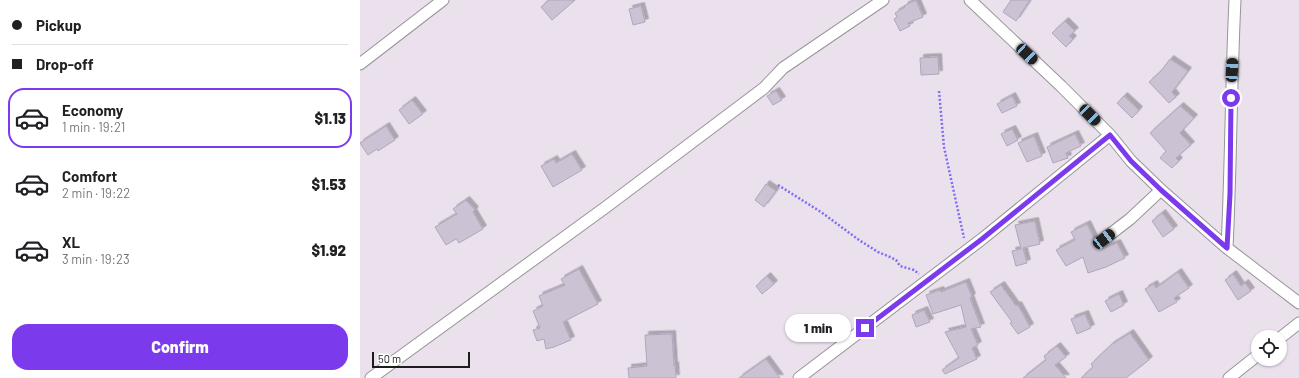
<!DOCTYPE html>
<html lang="en">
<head>
<meta charset="utf-8">
<style>
  body { margin:0; font-family:Barlow,sans-serif; background:#f6f6f6; color:#202124; height:100vh; display:flex; flex-direction:column; font-size:15px; white-space:nowrap }
  * { box-sizing:border-box; margin:0 }
  p { font-size:13px; color:#757577 }
  .icon { flex:none; width:22px; height:22px; fill:none; stroke:currentColor; stroke-width:2; stroke-linecap:round; stroke-linejoin:round }
  .map { position:relative; flex:1; overflow:hidden }
  .panel { display:flex; flex-direction:column; background:#fff; width:360px }
  .panel>* { flex:none }
  .hud { display:grid; align-content:center; height:88px; padding:0 12px; background:#fff }
  .controls { position:absolute; left:891px; top:330px; display:grid; gap:8px }
  .controls a { display:grid; place-items:center; width:36px; height:36px; border-radius:50%; background:#fff; box-shadow:0 1px 3px #0004; font-size:20px }
  .scale { position:absolute; left:12px; bottom:10px; width:98px; box-sizing:border-box; padding-left:4px; border:2px solid #1c1c1c; border-top:0; font-size:11px; line-height:14px; white-space:nowrap; color:#1c1c1c; -webkit-text-stroke:3px #fff; paint-order:stroke }
  .end { position:absolute; width:18px; height:18px; margin:-9px; border:5px solid #7c3aed; background:#fff; box-shadow:0 0 0 2px #fff }
  .from { border-radius:50% }
  .bubble { position:absolute; height:28px; border-radius:14px; background:#fff; box-shadow:0 1px 3px #0004; font-size:13px; font-weight:800; line-height:28px; text-align:center }
  .car { position:absolute; width:12px; height:24px; margin:-12px -6px; border-radius:5px; box-shadow:0 0 3px 1px #0007; background:linear-gradient(#222 24%,#8ab4d8 0 40%,#222 0 76%,#8ab4d8 0 86%,#222 0) }
  .hud b { display:flex; align-items:center; gap:14px; height:38px; font-size:15px }
  .hud b+b { border-top:1px solid #e0e0e0 }
  .hud i { width:10px; height:10px; background:#202124 }
  ul { padding:0; list-style:none }
  li { display:flex; align-items:center; gap:12px; height:60px; margin:0 8px 6px; padding:0 4px; border:2px solid transparent; border-radius:16px }
  li div { flex:1 }
  li b { display:block; font-size:15px }
  li em { font-style:normal; font-weight:800 }
  li.active { border-color:#7c3aed }
  li>.icon { width:36px; height:36px; stroke-width:1.5 }
  .button { display:flex; gap:8px; margin-top:auto; padding:8px 12px }
  .button a { flex:1; height:46px; border-radius:16px; background:#7c3aed; color:#fff; font-size:16px; font-weight:800; line-height:46px; text-align:center }
  main { display:flex; flex:1; min-height:0 }
  .map>svg:first-child { display:block }
  .building { fill:#cbc2d3; stroke:#b1a5be; filter:url(#shadow) }
  .lines { fill:none; stroke-linecap:round; stroke-linejoin:round }
  .street-casing { stroke:#969696; stroke-width:13 }
  .path { stroke:#826cf3; stroke-width:2.5; stroke-dasharray:2 2; stroke-linecap:butt }
  .street { stroke:#fff; stroke-width:11 }
  .route { stroke:#7c3aed; stroke-width:5 }
</style>
</head>
<body>
<main>
<section class="panel">
<div class="hud">
<b><i class="from"></i>Pickup</b>
<b><i></i>Drop-off</b>
</div>
<ul>
<li class="active"><svg class="icon" aria-label="car" viewBox="0 0 24 24"><path d="M5 17H2v-5l4-1 3-4h7l3 4 3 1v5h-3M9 17h6M6 11h13"/><circle cx="7" cy="17" r="2"/><circle cx="17" cy="17" r="2"/></svg><div><b>Economy</b><p>1 min · 19:21</p></div><em>$1.13</em></li>
<li><svg class="icon" aria-label="car" viewBox="0 0 24 24"><path d="M5 17H2v-5l4-1 3-4h7l3 4 3 1v5h-3M9 17h6M6 11h13"/><circle cx="7" cy="17" r="2"/><circle cx="17" cy="17" r="2"/></svg><div><b>Comfort</b><p>2 min · 19:22</p></div><em>$1.53</em></li>
<li><svg class="icon" aria-label="car" viewBox="0 0 24 24"><path d="M5 17H2v-5l4-1 3-4h7l3 4 3 1v5h-3M9 17h6M6 11h13"/><circle cx="7" cy="17" r="2"/><circle cx="17" cy="17" r="2"/></svg><div><b>XL</b><p>3 min · 19:23</p></div><em>$1.92</em></li>
</ul>
<div class="button"><a>Confirm</a></div>
</section>
<div class="map">
<svg width="939" height="378" viewBox="0 0 939 378">
  <defs>
    <filter id="shadow"><feDropShadow dx="3.5" dy="-3.5" stdDeviation="0" flood-color="#0004"/></filter>
  </defs>
  <rect width="100%" height="100%" fill="#eae1ed"/>
  <path class="building" d="M189,0H215L192,20L181,7Z
    M556,0L563,17L548,23L550,26L540,31L534,19L537,17L535,13L545,7L544,6Z
    M651,0H670L656,21L643,12Z
    M281,6L285,22L273,25L269,9Z
    M705,21L715,31L709,36L713,39L706,47L692,33Z
    M578,57L579,74L561,75L560,58Z
    M810,59L828,71L812,92L816,97L809,103L789,82L801,71Z
    M416,91L422,100L413,105L407,96Z
    M652,96L657,106L642,113L637,104Z
    M764,96L779,110L772,118L757,103Z
    M52,100L63,114L49,124L39,110Z
    M820,106L834,118L820,133L831,145L816,158L819,161L812,168L800,158L806,151L790,133Z
    M26,126L35,140L18,151L17,149L8,155L0,143Z
    M652,129L658,140L647,146L641,134Z
    M715,134L721,146L706,153L708,158L693,163L687,147Z
    M674,136L682,156L667,162L658,143Z
    M212,154L222,170L193,187L181,166L194,159L196,163Z
    M406,184L416,191L404,207L395,200Z
    M106,200L115,210L113,212L123,229L99,243L96,239L86,245L75,227L97,214L93,209Z
    M802,213L814,229L803,237L792,221Z
    M675,221L680,244L663,248L667,263L656,266L652,251L661,249L655,225Z
    M727,224L738,247L741,245L743,249L757,243L765,258L746,267L728,273L723,257L706,266L696,250L715,240L711,232Z
    M219,269L238,304L203,322L211,340L194,347L186,349L184,339L177,341L173,330L180,328L173,311L183,306L179,296L205,285L201,279Z
    M818,272L829,288L814,298L817,302L799,312L785,289L794,284L796,288Z
    M873,274L881,286L885,283L891,291L878,300L865,280Z
    M407,276L414,284L402,294L396,286Z
    M606,282L612,297L610,298L621,327L611,329L618,345L612,348L617,359L585,374L582,370L599,358L585,332L606,327L601,305L573,314L566,295L580,290L581,292Z
    M641,285L656,306L658,305L670,327L658,334L650,323L652,322L630,292Z
    M759,294L764,305L751,312L745,301Z
    M564,310L570,322L556,327L552,315Z
    M725,314L731,328L717,334L711,319Z
    M770,333L789,360L766,378H721L733,367L731,364L751,345Z
    M312,334L314,366L315,365L316,378H269L268,368L287,366L285,335Z
    M697,346L706,357L695,365L706,378H663L686,360L684,356Z
    M406,359L420,378H379Z"/>
  <g class="lines">
    <defs>
      <path id="street" d="M610,0L701,86L750,135L771,161L801,190L867,248L939,303
        M0,64L83,0
        M744,239L770,219L801,190
        M867,248C871,165 871,83 875,0
        M920,338L939,323
        M11,378L246,207L404,88L423,68L523,0
        M439,378L622,239L750,135
        M869,378L898,355"/>
    </defs>
    <use href="#street" class="street-casing"/>
    <path class="path" d="M579,91L584,147L604,238
      M418,185L461,212L499,240L518,252L530,257L536,260L540,266L554,270L559,274"/>
    <use href="#street" class="street"/>
  </g>
  <g class="lines">
    <path class="route" d="M505,328L622,239L750,135L771,161L801,190L867,248L870,194L871,98"/>
  </g>
</svg>
<div class="controls">
<a><svg class="icon" aria-label="locate" viewBox="0 0 24 24"><circle cx="12" cy="12" r="6"/><path d="M12 2v4M12 18v4M2 12h4M18 12h4"/></svg></a>
</div>
<div class="scale">50 m</div>
<i class="end from" style="left:871px;top:98px"></i>
<i class="end" style="left:505px;top:328px"></i>
<div class="bubble" style="left:425px;top:314px;width:66px">1 min</div>
<i class="car" style="left:667px;top:54px;rotate:133deg"></i>
<i class="car" style="left:872px;top:70px;rotate:3deg"></i>
<i class="car" style="left:730px;top:115px;rotate:135deg"></i>
<i class="car" style="left:744px;top:239px;rotate:53deg"></i>
</div>
</main>
</body>
</html>
